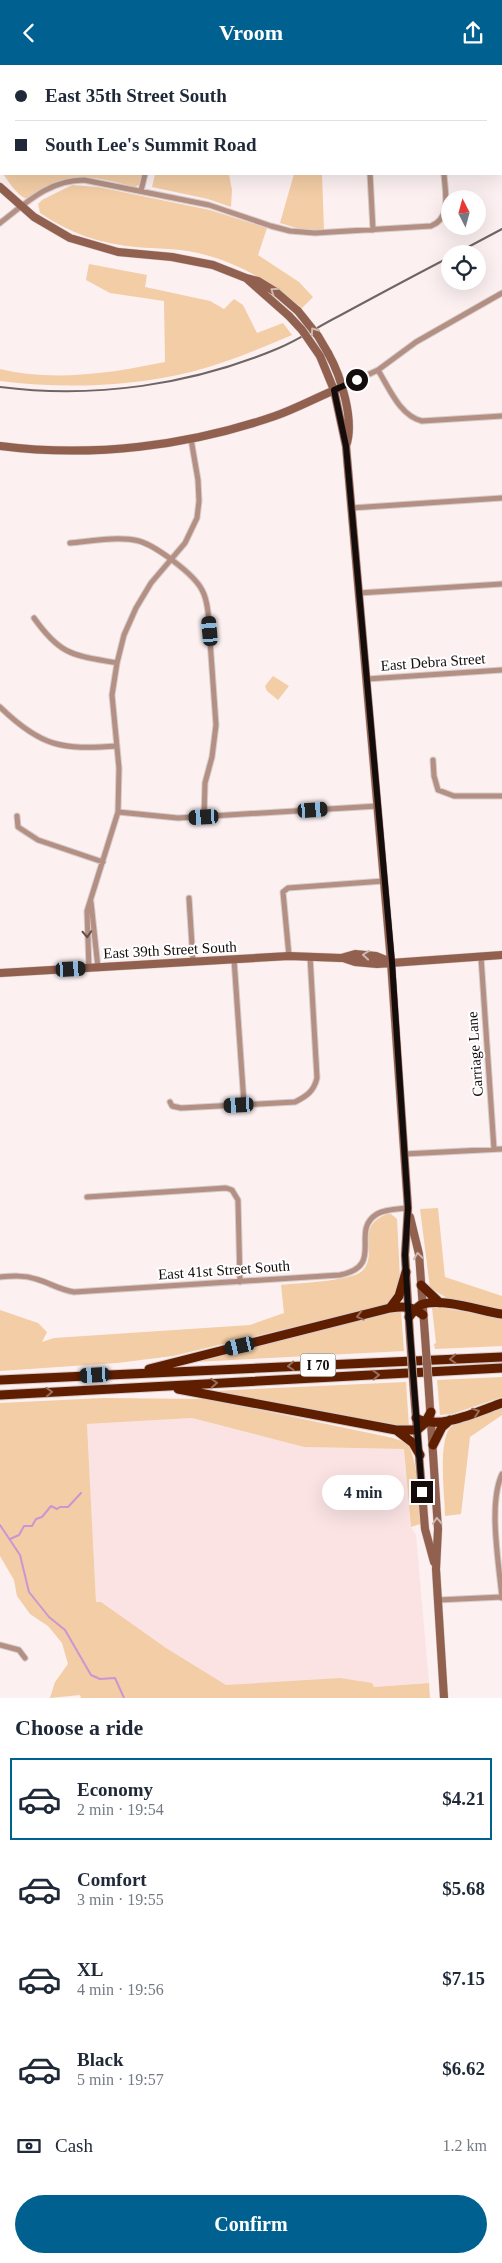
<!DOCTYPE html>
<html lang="en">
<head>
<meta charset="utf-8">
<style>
  body { margin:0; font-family:Georgia,serif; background:#f2f2f3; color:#1f2937; height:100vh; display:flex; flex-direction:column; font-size:19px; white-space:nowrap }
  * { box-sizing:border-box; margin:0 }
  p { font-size:16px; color:#747a83 }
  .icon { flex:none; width:28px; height:28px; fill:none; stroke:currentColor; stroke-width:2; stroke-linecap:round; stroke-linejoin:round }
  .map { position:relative; height:1633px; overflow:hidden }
  .sheet { display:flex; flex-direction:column; background:#fff; flex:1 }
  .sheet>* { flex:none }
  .top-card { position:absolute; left:0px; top:0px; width:502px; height:110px; box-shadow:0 5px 20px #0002; display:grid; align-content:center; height:110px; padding:0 15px; background:#fff }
  .needle { width:32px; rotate:354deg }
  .tools { position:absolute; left:441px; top:125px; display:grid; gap:10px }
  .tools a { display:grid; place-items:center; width:45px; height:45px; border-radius:50%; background:#fff; box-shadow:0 5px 20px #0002; font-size:25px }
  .end { position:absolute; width:22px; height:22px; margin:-11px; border:6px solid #150c0c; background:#fff; box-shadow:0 0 0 2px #fff }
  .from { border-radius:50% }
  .bubble { position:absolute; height:35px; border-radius:18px; background:#fff; box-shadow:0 5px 20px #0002; font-size:16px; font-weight:800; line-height:35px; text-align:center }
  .car { position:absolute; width:15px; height:30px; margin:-15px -8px; border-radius:6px; box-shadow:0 0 4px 1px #0007; background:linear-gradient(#222 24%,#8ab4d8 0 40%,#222 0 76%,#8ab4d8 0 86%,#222 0) }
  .top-card b { display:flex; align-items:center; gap:18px; height:48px; font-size:19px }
  .top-card b+b { border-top:1px solid #e0e1e3 }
  .top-card i { width:12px; height:12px; background:#1f2937 }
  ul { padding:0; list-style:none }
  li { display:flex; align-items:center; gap:15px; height:82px; margin:0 10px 8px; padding:0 5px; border:2px solid transparent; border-radius:0px }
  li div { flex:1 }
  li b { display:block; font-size:19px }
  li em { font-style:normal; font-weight:800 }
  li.selected { border-color:#00608f }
  li>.icon { width:45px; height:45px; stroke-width:1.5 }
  h2 { padding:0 15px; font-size:22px; line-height:60px }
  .pay { display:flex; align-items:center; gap:12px; height:55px; padding:0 15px; font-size:19px }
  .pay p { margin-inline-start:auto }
  .button { display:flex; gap:10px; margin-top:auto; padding:10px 15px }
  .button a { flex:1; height:58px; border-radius:30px; background:#00608f; color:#fff; font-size:20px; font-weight:800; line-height:58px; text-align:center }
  header { display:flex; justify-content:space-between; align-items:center; height:65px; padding:0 15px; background:#00608f; color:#fff; font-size:22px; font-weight:800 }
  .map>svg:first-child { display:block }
  .built { fill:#fbe3e4 }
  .green { fill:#f2cda6 }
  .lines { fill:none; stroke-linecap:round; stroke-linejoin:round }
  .stream { stroke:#c996d4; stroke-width:2 }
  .street-casing { stroke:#d7cccc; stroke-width:7 }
  .secondary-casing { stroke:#d7cccc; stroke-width:9 }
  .highway-casing { stroke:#d7cccc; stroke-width:11 }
  .street { stroke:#b39083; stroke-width:5 }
  .secondary { stroke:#91604e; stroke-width:8 }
  .highway { stroke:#601e00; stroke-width:9 }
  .rail { stroke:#6f6565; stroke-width:2 }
  .secondary-bridge-casing { stroke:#d7cccc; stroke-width:9; stroke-linecap:butt }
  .secondary-bridge { stroke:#91604e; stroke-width:8 }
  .oneway { stroke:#ceb7af }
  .oneway2 { stroke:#644e48 }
  .oneway3 { stroke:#986d59 }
  .route { stroke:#150c0c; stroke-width:6 }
  .labels { text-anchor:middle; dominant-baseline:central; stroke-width:4; stroke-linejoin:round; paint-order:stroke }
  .shield { fill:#fff; stroke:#5b5555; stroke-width:1 }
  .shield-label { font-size:14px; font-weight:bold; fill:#150c0c }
  .street-label { font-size:15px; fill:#150c0c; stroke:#fff }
</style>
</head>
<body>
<header><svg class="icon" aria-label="back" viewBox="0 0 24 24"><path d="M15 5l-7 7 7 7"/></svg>Vroom<svg class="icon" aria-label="share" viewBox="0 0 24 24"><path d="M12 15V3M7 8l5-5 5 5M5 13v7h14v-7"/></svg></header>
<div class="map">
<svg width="502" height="1633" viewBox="0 0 502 1633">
  <rect width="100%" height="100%" fill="#fcf0f1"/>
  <path class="built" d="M192,1353L304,1382L404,1384L411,1462L416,1470L429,1618L228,1632L96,1538L87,1359Z"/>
  <path class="green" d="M3,109H142L139,120L135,122C88,110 70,105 28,134C18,132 9,117 3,109Z
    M155,109H229L232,125L231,142L208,134L152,122Z
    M294,109H322L324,165H303L280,158Z
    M72,120L98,122L210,145L267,163L258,190L299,217L313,232L302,243C271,217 237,197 198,188C178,183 157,184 136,182C101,179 69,168 40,148L38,139L42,135Z
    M89,199L147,210L145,222L210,236L224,244L234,234L243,240L257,268L283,258L292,270C259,284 226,298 191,307C129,322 63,324 0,316V304C53,317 112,308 165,297L164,236L110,228L86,215Z
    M273,611L289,621L278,635L267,626L265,621Z
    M438,1143L445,1212L502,1231V1244L447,1233L430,1223L420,1144Z
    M387,1149H391L397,1154L400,1214C399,1226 394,1234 384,1240L173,1291L117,1298L0,1306V1245L38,1258L47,1267L42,1277L54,1273L250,1260L284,1248L281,1220C297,1218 350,1216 361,1207C381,1189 352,1163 387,1149Z
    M437,1242L502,1253V1281L435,1284L434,1279L436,1278L432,1243Z
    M399,1245H401L404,1286L194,1297Z
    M502,1312V1332L452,1349L440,1350L437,1315Z
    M406,1317L409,1362L213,1326Z
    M104,1333L207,1334L393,1373L407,1378C419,1399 418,1430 420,1455V1459L411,1462L404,1384L304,1382L192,1353L87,1359L96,1537H101L166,1583L226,1620L340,1613L372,1618L374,1622L429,1618L430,1633H81L80,1630L50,1633L55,1617L68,1599L62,1578L48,1561L30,1549L17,1531L14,1515L0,1491V1338Z
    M502,1341V1350L470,1372L461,1449L445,1451C445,1433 437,1372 452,1361C465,1351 486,1347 502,1341Z"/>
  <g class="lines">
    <path class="stream" d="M0,1460L20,1490L29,1527L49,1552L65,1565L91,1610L100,1614L115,1613L124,1633
      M10,1474L19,1470L24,1461H32L36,1454L42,1452L51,1441L57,1444L60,1442H68L81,1428"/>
    <defs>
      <path id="street" d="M34,0V1
        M142,0V1
        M501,33H502
        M370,109L373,165
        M141,126L145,109
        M0,158C26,138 49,115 84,115L209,140L271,161L290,166L315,168L431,161C452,153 445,127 444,109
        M378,305C389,323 400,351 422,356L502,351
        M342,322L378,305L416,277L502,228
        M351,443L502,433
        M70,478C92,476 118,471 139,476C156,481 194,509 202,525C206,532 207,539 208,547L216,660L212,692L205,718L204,752
        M359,528L502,519
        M34,553C61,591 73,590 117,598
        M367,614L502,605
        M0,642C41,682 62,685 117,681
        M433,695L434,711L438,725L454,731H502
        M118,747L178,753L378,741
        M17,751L18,762L38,775L103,797
        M189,833L193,896
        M91,837L98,903
        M289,891L283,827L288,823L384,816
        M481,892L494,1084
        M234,894L244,1039
        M89,903L87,846L118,747L119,703L112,630L117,598L124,570L136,543L151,518L185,478L197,453L199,436L198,415L191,374
        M170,1037L172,1041L181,1043L295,1037C307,1031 314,1026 317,1013L310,891
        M404,1089L502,1084
        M87,1132L226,1123L232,1125L238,1135L240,1217
        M0,1212C12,1211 24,1210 36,1214C50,1218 60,1225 74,1227L340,1210C386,1201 349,1166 377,1149C385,1144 398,1144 408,1143
        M502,1409C488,1439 499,1499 502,1533
        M438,1535L502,1532
        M0,1580L19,1585L25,1593"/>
      <path id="secondary" d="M0,122L34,152L70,173L118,187L172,192L213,200L246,213L258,216L276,227L298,246
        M246,213L289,251
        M328,288C341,311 355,356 346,381
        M320,291L334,325L346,381L391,897L408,1143L405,1190L410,1272
        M0,381C92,393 188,381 275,351C298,343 319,331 342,322
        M343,893L355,897L377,899L502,890
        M0,908L289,891L341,893L355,889L376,891L391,897
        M410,1152L419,1189L425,1271
        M414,1328L425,1464L434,1497
        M429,1328L438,1464L436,1504L444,1633"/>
      <path id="highway" d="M421,1220L440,1238
        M390,1243L399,1231L406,1207
        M409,1252C413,1247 417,1241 423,1239C444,1233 481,1246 502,1249
        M149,1304L390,1243C403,1241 412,1241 423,1250
        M0,1315L502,1292
        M178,1324L396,1365H417L425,1358L431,1347
        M0,1330L502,1303
        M416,1353C438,1366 479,1346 502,1338
        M396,1365L413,1378L420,1390
        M433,1380L442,1362L450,1355"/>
    </defs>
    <use href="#street" class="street-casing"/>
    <use href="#secondary" class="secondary-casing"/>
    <use href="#highway" class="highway-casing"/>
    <use href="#street" class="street"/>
    <use href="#secondary" class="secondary"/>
    <use href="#highway" class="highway"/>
    <path class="rail" d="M455,189L502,164
      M0,322C94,334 192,320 279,283C300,274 319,261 339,251C376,231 413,211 450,192"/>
    <defs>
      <path id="secondary-bridge" d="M298,246L318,271L328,288
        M289,251L302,265L320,291
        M425,1271L429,1328
        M410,1272L414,1328"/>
    </defs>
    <use href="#secondary-bridge" class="secondary-bridge-casing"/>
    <use href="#secondary-bridge" class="secondary-bridge"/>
  </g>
  <defs><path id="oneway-chevron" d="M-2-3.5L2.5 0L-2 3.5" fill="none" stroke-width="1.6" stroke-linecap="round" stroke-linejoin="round" transform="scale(1.25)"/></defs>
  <g class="oneway">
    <use href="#oneway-chevron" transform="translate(274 226) rotate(-145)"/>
    <use href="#oneway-chevron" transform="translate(314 266) rotate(-125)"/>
    <use href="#oneway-chevron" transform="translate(366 890) rotate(-175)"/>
    <use href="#oneway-chevron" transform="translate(418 1191) rotate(-98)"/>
    <use href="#oneway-chevron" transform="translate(437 1456) rotate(-93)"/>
  </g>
  <use class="oneway2" href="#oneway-chevron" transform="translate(87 869) rotate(87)"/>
  <g class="oneway3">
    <use href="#oneway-chevron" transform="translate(360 1251) rotate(165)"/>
    <use href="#oneway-chevron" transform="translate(453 1294) rotate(177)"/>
    <use href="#oneway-chevron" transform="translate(291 1301) rotate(177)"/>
    <use href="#oneway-chevron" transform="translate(376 1310) rotate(-3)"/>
    <use href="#oneway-chevron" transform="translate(214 1318) rotate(-3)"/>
    <use href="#oneway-chevron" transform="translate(49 1327) rotate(-3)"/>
    <use href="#oneway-chevron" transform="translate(476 1347) rotate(-19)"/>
  </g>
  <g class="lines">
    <path class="route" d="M357,315L334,325L346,381L392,897L408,1143L405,1190L408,1242L422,1427"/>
  </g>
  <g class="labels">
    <rect class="shield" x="300.5" y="1288.5" width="35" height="23" rx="4"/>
    <g class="shield-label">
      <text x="318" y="1300">I 70</text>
    </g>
    <g class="street-label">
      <text transform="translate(433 597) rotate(-4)">East Debra Street</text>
      <text transform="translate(170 885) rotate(-3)">East 39th Street South</text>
      <text transform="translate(475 989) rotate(-94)">Carriage Lane</text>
      <text transform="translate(224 1205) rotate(-4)">East 41st Street South</text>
    </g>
  </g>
</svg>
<div class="tools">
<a><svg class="needle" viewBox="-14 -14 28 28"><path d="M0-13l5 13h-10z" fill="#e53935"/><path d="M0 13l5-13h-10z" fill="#747a83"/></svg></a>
<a><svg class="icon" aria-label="locate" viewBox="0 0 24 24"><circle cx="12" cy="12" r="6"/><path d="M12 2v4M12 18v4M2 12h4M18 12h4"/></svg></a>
</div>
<i class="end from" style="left:357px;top:315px"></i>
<i class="end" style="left:422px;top:1427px"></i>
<div class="bubble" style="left:322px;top:1410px;width:82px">4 min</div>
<i class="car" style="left:210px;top:566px;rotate:355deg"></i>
<i class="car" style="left:313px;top:745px;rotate:86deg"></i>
<i class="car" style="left:204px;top:752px;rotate:267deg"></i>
<i class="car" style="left:71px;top:904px;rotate:87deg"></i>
<i class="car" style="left:239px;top:1040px;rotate:267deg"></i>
<i class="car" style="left:240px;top:1281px;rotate:257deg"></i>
<i class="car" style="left:95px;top:1310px;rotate:267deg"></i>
<div class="top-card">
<b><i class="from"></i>East 35th Street South</b>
<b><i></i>South Lee's Summit Road</b>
</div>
</div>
<section class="sheet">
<h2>Choose a ride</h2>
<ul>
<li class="selected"><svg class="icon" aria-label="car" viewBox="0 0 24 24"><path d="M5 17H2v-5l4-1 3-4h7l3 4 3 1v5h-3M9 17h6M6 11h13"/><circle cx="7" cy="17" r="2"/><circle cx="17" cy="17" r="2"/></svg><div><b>Economy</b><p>2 min · 19:54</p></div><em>$4.21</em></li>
<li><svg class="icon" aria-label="car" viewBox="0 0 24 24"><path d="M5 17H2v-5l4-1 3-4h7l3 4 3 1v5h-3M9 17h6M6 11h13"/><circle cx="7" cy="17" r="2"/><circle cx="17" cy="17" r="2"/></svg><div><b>Comfort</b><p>3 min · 19:55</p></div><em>$5.68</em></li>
<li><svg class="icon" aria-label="car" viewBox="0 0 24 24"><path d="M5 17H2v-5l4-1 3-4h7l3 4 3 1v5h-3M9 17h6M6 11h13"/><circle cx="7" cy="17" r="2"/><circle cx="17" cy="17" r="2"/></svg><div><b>XL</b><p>4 min · 19:56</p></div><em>$7.15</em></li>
<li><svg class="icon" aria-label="car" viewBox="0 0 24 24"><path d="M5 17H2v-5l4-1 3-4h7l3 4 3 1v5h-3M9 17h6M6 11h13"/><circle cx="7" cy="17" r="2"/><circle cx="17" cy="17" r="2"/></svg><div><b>Black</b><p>5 min · 19:57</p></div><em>$6.62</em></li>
</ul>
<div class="pay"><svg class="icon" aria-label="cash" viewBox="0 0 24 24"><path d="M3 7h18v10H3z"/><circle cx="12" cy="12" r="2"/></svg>Cash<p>1.2 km</p></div>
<div class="button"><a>Confirm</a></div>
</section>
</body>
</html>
